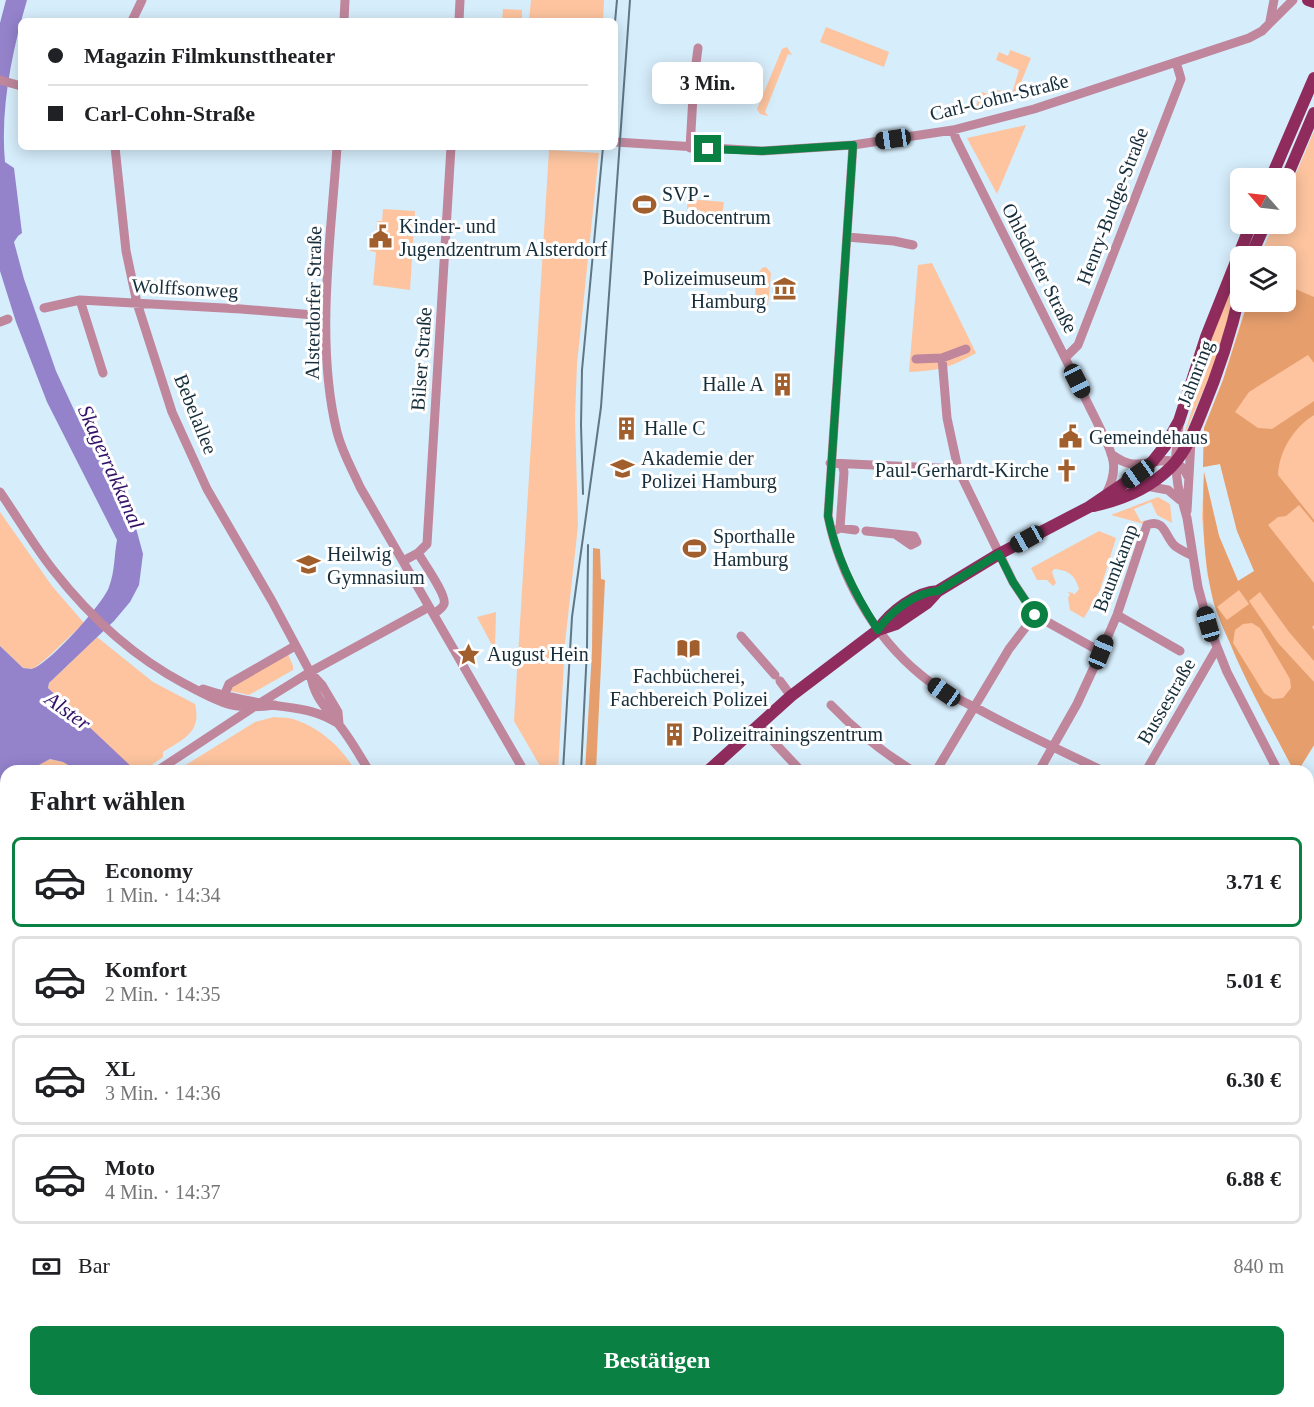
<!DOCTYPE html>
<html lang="de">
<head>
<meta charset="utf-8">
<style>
  body { margin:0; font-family:"Times New Roman",serif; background:#f6f6f6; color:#202124; height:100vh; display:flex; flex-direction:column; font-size:22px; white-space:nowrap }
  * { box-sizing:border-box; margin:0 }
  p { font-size:20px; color:#757577 }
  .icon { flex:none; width:33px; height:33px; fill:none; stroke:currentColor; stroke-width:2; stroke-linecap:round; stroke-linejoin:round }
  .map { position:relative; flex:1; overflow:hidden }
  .sheet { position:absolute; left:0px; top:765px; width:1314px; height:642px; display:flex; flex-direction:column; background:#fff; border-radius:18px 18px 0 0; box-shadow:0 3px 15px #0003 }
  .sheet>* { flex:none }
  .hud { position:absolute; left:18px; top:18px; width:600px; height:132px; border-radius:9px; box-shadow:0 3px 15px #0003; display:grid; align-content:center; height:132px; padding:0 30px; background:#fff }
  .needle { width:39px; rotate:298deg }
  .controls { position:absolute; left:1230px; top:168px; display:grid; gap:12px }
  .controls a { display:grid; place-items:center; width:66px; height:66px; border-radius:9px; background:#fff; box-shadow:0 3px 15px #0003; font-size:30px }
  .end { position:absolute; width:27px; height:27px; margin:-14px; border:8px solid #0b8043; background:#fff; box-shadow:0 0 0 3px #fff }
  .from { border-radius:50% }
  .bubble { position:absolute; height:42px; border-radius:9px; background:#fff; box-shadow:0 3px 15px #0003; font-size:20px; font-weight:600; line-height:42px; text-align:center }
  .car { position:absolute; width:18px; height:36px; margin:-18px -9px; border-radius:8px; box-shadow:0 0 4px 2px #0007; background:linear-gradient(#222 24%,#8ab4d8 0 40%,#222 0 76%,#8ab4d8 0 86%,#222 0) }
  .hud b { display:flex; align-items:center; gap:21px; height:57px; font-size:22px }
  .hud b+b { border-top:2px solid #e0e0e0 }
  .hud i { width:15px; height:15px; background:#202124 }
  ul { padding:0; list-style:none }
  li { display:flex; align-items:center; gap:18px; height:90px; margin:0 12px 9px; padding:0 18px; border:3px solid #e0e0e0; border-radius:9px }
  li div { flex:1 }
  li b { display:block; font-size:22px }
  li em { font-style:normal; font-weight:600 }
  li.on { border-color:#0b8043 }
  li>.icon { width:54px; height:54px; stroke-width:1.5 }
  h2 { padding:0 30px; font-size:27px; line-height:72px }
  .pay { display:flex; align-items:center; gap:15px; height:66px; padding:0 30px; font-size:22px }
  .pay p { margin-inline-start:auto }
  .primary-button { display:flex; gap:12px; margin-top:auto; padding:12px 30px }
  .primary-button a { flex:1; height:69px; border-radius:9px; background:#0b8043; color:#fff; font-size:24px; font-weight:600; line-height:69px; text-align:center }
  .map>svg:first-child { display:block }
  .green { fill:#fdc49f }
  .forest { fill:#e69e6d; fill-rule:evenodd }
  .water { fill:#9482cb }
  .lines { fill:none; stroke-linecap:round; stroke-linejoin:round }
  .minor { stroke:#bf869c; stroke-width:9 }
  .major { stroke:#902c5d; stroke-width:12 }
  .rail { stroke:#5f7684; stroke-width:2 }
  .route { stroke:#0b8043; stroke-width:8 }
  .labels { text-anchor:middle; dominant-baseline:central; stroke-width:6; stroke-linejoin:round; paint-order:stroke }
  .street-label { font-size:20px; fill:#162e3b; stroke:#fff }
  .poi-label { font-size:20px; fill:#162e3b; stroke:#fff; text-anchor:start }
  .water-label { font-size:21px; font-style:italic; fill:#341168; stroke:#fff }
</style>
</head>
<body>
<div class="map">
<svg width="1314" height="1407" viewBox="0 0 1314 1407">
  <rect width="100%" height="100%" fill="#d6edfb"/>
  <path class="green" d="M531,0H604L603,21H502L503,9L522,10V20L529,21Z
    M826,27L889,52L884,67L820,42Z
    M787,47L792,55L788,54L765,112L768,116L760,114L757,109L782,49Z
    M1010,50L1031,58L1014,99L974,111L982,92L990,95L992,89L1012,93L1019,70L996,60L999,52L1008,56Z
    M1026,125L997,194L967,138Z
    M1314,131V745L1298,771H1294L1236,658L1214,603L1207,573L1202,517L1204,472L1219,536L1238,581L1255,571L1237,531L1220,464L1203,467L1204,428L1223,380L1247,302H1286V256H1260L1274,224H1286V197Z
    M549,150L599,153L577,364L575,417L578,526L565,643L558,771H543L514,721Z
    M688,199L724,202L722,215L700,213V210L687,209Z
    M383,209L415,211L410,290L373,285L376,252L370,251V238H376L377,221H382Z
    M1240,262V271L1226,328L1213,368L1181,443L1192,410L1199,373Z
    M932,263L976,353C952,367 937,371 909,372L918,265Z
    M766,267L771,273L768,305L765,309L758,308C753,299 755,275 762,268Z
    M1158,497L1170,504L1172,523L1157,515L1151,502L1134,509L1141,522L1146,520L1144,524L1111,515Z
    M0,512L52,586L84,623L48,657L33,669L23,668L0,646Z
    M1099,531L1116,538L1100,590L1084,618L1070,610L1068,598L1070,594L1067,592L1073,593L1074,595L1079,589C1075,574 1067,570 1054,569L1052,572L1056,583L1053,586L1047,580H1037L1031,568Z
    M496,612L495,651L477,617Z
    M97,637L153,682L195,704C202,733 183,739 163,752V757C152,764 142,776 130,767L48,688L49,683Z
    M288,654L293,666V670L249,695L231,691V686Z
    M274,717C280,718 287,717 293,719C319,727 343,748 355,771H176L255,722Z
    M50,759L63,762L78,771H28Z
    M0,1202L6,1214V1401H92L80,1407H0Z"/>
  <path class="forest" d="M1286,285L1314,297V363L1308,355L1249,392L1235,412L1258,428L1272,429L1314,401V415C1294,427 1279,451 1278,475L1314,520V523L1299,505L1286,516L1278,517L1268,525L1314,583V625L1312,627L1314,630V661L1289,632L1260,592L1249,601L1278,643L1314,682V745L1298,771H1294C1272,729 1248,687 1230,643C1224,630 1217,615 1213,600C1203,558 1202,515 1204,472L1219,536L1238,581L1254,571L1237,531L1220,464L1203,467L1204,428L1223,380L1248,302H1286ZM1239,590L1249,604L1227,620L1217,607ZM1252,623L1260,628L1290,679L1291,688L1283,698L1273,699L1264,693L1233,643L1235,630L1243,624Z
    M593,548L600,549L601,579L605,580L596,771H585L592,652Z
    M0,1399L36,1405L48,1401H98L86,1407H0Z"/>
  <path class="water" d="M6,0H27C12,52 0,108 5,162L14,168L22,233L18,236L14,242L24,279L56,371L81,425L136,528L143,554L139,585L130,602L114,621L49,683L48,688L136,771H78L63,762L50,759L28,771H6V843L0,820V646L23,668C26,668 29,669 32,669C49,664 103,604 109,587C115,571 114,556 117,540L47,402L16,322L0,271V23Z
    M713,1401H882L903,1407H731Z"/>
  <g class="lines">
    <path class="minor" d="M132,21L142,0
      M344,21L345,0
      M459,21L460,0
      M1270,21L1274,0
      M0,80L21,86
      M953,130L956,139L1097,422C1110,450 1122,464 1106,494
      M615,142L762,151L853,145L953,130L1034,109L1249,38L1262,31L1293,0
      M853,145L828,516C840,576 873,636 921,675C939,690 960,700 980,710C1020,732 1062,751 1103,771
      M115,147L126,251L137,303L172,412L207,489L272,601L310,672L322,685L338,712L339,724
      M337,147C331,238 315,343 337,432C342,452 352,469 360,487L524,771
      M690,148L694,79L698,48
      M847,237L894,241L913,245
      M80,300L103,373
      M44,308L80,300L241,309L326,316
      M0,322L8,319
      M942,358L947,418L958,469L1013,582L1035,615L1101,652
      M1065,358L1078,345L1181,79L1176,62
      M916,359L942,358L966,349
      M1179,426L1175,462L1178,486L1187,518L1198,587L1208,624L1227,672L1278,771
      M1111,454C1118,459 1125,464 1133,464C1155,466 1175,448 1188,477
      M830,463L958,469
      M1146,486L1168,490L1180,500
      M0,492C18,518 34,546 54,571C90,617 134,657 185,684C221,703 232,711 275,705
      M1187,511L1191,441
      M840,528L844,472L842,464
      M836,530L840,528L855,530
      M866,531L895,534L911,545L917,542L914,536L895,534
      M418,553C423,562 447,595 444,604C443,608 437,611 434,614
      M403,561L418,553L427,544L451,147
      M1117,615L1180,651
      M741,636L775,675
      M310,672C314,698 325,706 340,726C351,740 360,756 369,771
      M780,681L791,696
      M203,689C226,697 248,701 272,705C299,709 315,709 339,724
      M224,696L229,684L295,646
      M831,705C856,731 882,752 913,771
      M758,725L801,771
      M157,771L260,703L310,672L429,607
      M936,771L1009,649L1035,615
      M1039,771L1077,704L1101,652L1117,615L1147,525C1165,518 1165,537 1175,546C1180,550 1187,553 1193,556
      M1146,771L1217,648
      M1308,823L1314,832
      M0,867L6,864
      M0,1098L6,1099
      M1308,1171H1314
      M753,1401V1407
      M601,1407L605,1402H609L613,1407
      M1115,1407L1117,1401"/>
    <path class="major" d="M1308,0L1314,2
      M1271,178L1314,78
      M1286,179L1314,113
      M1251,256L1265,224
      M1093,506C1122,500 1150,488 1171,467C1186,452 1194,431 1202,411C1218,373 1231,333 1240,293
      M878,630C890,612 916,592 938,591
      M708,771L791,696L878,630L896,624L927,603L938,591L999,554L1089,507L1138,474L1153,461L1165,446L1179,421L1206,337L1251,224
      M0,1120L6,1131
      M0,1172L6,1184
      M1308,1389L1314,1390
      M185,1401L187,1407
      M203,1401L204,1407
      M120,1407L127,1401
      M151,1407L162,1401"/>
    <path class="rail" d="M615,22L617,0
      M583,494L581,425L582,370L603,147
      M563,771L572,617L601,407L630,0
      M581,771L587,649L588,545
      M1308,1330L1314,1332
      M1308,1341L1314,1343
      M506,1407L510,1401"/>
  </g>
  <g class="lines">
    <path class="route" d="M708,149L762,151L853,145L828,516C836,558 855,595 878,630C890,612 916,592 938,591L999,554L1013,582L1035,615"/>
  </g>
  <defs>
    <symbol id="stadium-bare" viewBox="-9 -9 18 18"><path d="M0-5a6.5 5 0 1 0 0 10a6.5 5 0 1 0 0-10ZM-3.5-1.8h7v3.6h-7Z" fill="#a25f2e" stroke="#fff" stroke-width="2.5" paint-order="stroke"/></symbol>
    <symbol id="civic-bare" viewBox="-9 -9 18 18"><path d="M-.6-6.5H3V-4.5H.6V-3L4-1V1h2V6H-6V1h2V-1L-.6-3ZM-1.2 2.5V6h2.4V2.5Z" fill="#a25f2e" stroke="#fff" stroke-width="2.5" paint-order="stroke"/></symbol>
    <symbol id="museum-bare" viewBox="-9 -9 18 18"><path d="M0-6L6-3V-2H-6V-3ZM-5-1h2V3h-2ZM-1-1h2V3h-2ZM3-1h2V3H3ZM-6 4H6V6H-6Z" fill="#a25f2e" stroke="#fff" stroke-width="2.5" paint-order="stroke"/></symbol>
    <symbol id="building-bare" viewBox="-9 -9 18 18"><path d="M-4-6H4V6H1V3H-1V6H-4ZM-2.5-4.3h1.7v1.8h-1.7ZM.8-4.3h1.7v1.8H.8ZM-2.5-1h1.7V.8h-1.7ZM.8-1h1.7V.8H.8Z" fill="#a25f2e" stroke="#fff" stroke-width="2.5" paint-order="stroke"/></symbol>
    <symbol id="university-bare" viewBox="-9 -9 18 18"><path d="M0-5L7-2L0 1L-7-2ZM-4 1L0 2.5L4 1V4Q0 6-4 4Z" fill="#a25f2e" stroke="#fff" stroke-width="2.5" paint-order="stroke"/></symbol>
    <symbol id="church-bare" viewBox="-9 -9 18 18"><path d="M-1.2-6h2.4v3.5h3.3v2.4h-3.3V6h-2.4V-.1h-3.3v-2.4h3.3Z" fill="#a25f2e" stroke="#fff" stroke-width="2.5" paint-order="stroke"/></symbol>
    <symbol id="school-bare" viewBox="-9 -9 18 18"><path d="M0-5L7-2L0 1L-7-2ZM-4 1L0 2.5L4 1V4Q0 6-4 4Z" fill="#a25f2e" stroke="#fff" stroke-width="2.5" paint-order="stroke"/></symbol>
    <symbol id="library-bare" viewBox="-9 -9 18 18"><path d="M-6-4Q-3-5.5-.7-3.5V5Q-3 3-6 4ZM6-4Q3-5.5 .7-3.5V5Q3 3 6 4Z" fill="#a25f2e" stroke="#fff" stroke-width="2.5" paint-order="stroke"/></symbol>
    <symbol id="sight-bare" viewBox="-9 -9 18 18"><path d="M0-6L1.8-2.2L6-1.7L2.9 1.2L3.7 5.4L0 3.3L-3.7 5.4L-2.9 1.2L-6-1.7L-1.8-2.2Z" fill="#a25f2e" stroke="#fff" stroke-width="2.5" paint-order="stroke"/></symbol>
  </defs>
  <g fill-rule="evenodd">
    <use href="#stadium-bare" x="628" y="188" width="33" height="33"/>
    <use href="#civic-bare" x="364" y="220" width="33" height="33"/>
    <use href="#museum-bare" x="768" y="272" width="33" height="33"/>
    <use href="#building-bare" x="766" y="368" width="33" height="33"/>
    <use href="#building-bare" x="610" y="412" width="33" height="33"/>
    <use href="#civic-bare" x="1054" y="420" width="33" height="33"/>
    <use href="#university-bare" x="606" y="452" width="33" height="33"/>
    <use href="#church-bare" x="1050" y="454" width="33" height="33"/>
    <use href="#stadium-bare" x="678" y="532" width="33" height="33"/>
    <use href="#school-bare" x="292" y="548" width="33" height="33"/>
    <use href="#library-bare" x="672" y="632" width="33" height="33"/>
    <use href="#sight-bare" x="452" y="638" width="33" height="33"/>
    <use href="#building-bare" x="658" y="718" width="33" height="33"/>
  </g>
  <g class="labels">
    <g class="street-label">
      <text transform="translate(999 97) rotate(-14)">Carl-Cohn-Straße</text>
      <text transform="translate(1112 206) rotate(-69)">Henry-Budge-Straße</text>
      <text transform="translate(1040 268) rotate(63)">Ohlsdorfer Straße</text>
      <text transform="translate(185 288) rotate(3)">Wolffsonweg</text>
      <text transform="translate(313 303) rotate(-89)">Alsterdorfer Straße</text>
      <text transform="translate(421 359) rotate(-86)">Bilser Straße</text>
      <text transform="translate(1195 373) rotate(-69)">Jahnring</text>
      <text transform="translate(196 414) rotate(68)">Bebelallee</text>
      <text transform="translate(1115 568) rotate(-69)">Baumkamp</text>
      <text transform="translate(1166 701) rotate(-60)">Bussestraße</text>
    </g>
    <g class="poi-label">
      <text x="662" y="194">SVP -<tspan x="662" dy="23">Budocentrum</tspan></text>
      <text x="399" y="226">Kinder- und<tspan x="399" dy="23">Jugendzentrum Alsterdorf</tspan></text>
      <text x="766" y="278" text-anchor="end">Polizeimuseum<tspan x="766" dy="23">Hamburg</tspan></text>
      <text x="764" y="384" text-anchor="end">Halle A</text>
      <text x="644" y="428">Halle C</text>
      <text x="1089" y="437">Gemeindehaus</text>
      <text x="641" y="458">Akademie der<tspan x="641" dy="23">Polizei Hamburg</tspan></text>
      <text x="1049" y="470" text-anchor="end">Paul-Gerhardt-Kirche</text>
      <text x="713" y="536">Sporthalle<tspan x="713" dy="23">Hamburg</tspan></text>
      <text x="327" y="554">Heilwig<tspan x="327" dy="23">Gymnasium</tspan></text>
      <text x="487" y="654">August Hein</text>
      <text x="689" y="676" text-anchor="middle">Fachbücherei,<tspan x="689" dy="23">Fachbereich Polizei</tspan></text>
      <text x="692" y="734">Polizeitrainingszentrum</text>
    </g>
    <g class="water-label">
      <text transform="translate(111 467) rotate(66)">Skagerrakkanal</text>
      <text transform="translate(68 711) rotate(36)">Alster</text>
    </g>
  </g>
</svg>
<div class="controls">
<a><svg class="needle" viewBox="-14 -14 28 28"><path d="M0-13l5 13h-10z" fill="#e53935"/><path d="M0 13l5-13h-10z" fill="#757577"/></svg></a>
<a><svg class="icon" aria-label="layers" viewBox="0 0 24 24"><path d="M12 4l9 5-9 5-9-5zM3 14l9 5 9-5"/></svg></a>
</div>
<i class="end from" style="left:1035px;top:615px"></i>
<i class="end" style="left:708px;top:149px"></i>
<div class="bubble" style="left:652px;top:62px;width:111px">3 Min.</div>
<i class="car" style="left:893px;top:139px;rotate:262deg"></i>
<i class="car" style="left:1077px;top:381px;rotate:153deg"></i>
<i class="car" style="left:1138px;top:474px;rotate:235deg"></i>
<i class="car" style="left:1027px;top:539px;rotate:241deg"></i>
<i class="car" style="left:1208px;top:624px;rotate:344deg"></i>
<i class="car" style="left:1101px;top:652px;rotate:22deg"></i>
<i class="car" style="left:944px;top:692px;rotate:305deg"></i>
<div class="hud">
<b><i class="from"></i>Magazin Filmkunsttheater</b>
<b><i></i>Carl-Cohn-Straße</b>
</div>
<section class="sheet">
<h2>Fahrt wählen</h2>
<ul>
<li class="on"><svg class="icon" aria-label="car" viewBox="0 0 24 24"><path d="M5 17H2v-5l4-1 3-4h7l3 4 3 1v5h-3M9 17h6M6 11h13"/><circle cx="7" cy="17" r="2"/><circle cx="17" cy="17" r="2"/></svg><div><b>Economy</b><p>1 Min. · 14:34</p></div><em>3.71 €</em></li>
<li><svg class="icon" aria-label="car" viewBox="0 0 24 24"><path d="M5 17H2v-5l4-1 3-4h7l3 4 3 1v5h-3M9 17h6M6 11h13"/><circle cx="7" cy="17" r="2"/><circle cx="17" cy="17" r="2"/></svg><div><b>Komfort</b><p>2 Min. · 14:35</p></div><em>5.01 €</em></li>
<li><svg class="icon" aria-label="car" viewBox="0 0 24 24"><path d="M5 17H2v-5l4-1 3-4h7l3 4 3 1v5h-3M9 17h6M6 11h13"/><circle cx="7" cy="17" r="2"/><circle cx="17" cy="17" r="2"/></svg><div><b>XL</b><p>3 Min. · 14:36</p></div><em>6.30 €</em></li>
<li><svg class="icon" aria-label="car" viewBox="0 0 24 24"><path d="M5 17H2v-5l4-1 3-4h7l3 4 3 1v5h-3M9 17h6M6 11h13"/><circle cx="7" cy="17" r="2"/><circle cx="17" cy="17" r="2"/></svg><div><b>Moto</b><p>4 Min. · 14:37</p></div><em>6.88 €</em></li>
</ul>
<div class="pay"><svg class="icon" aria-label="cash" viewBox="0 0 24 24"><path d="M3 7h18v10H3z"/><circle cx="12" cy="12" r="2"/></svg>Bar<p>840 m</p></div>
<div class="primary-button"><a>Bestätigen</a></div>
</section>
</div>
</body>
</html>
